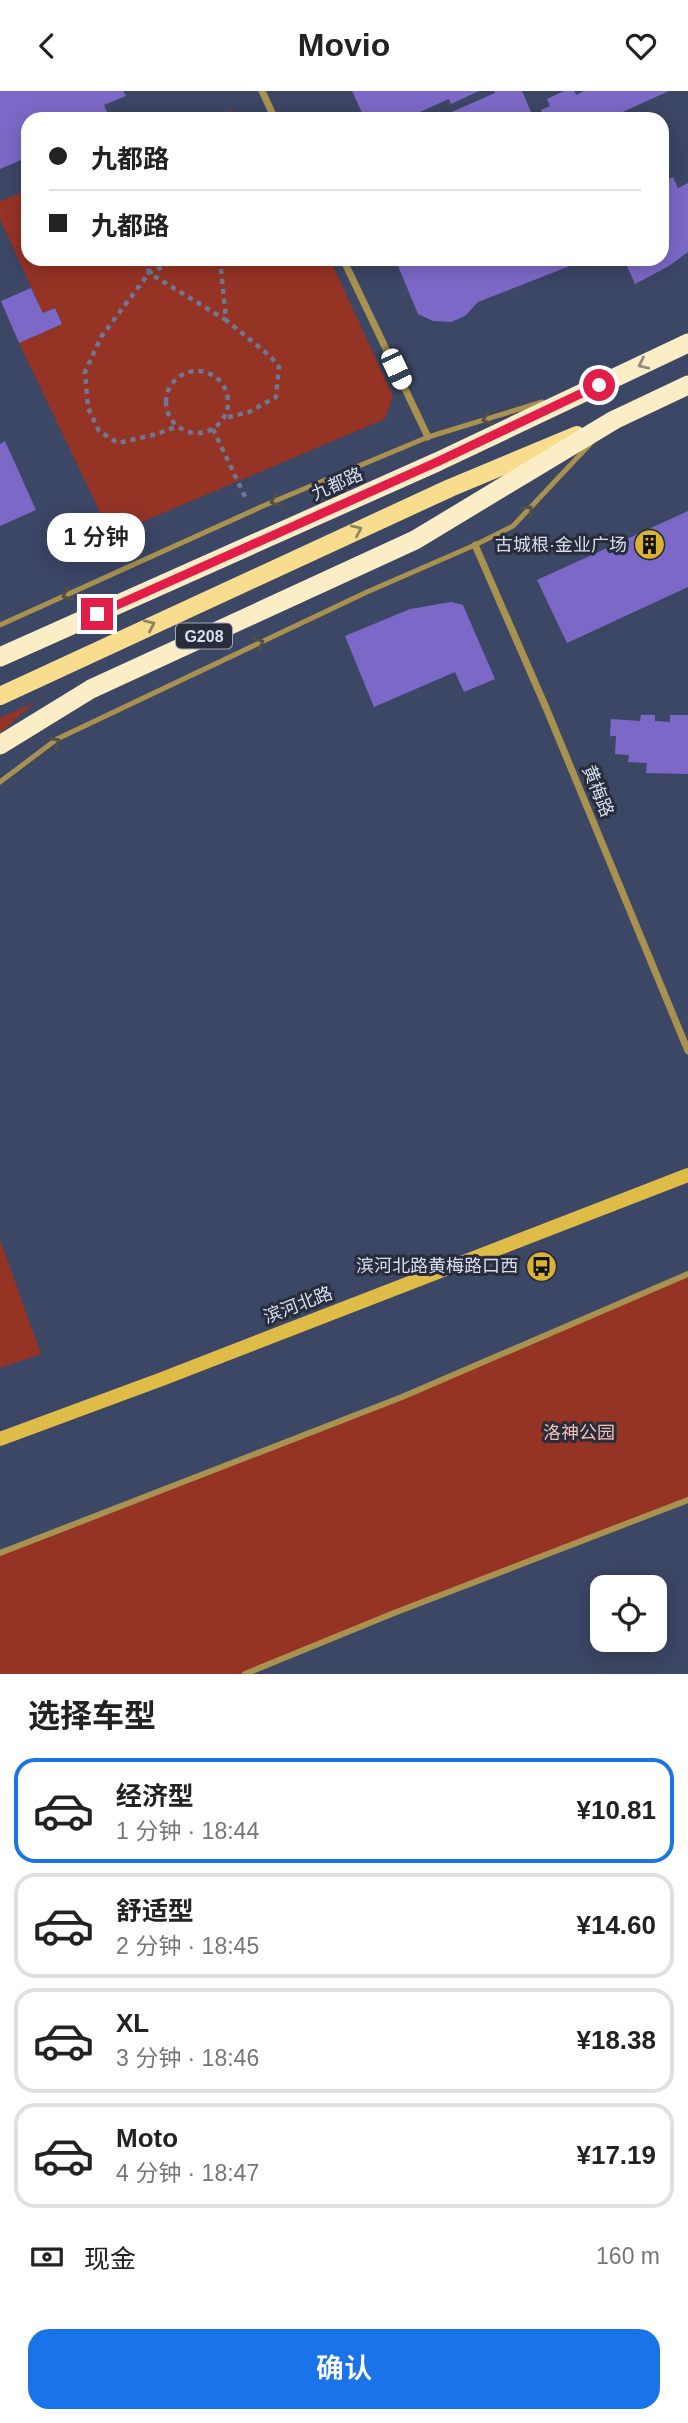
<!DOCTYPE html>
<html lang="zh">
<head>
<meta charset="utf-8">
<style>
  body { margin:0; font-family:Arial,"Noto Sans SC",sans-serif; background:#f6f6f6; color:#222; height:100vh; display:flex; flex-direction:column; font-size:26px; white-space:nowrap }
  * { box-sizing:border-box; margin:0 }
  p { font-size:23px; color:#767676 }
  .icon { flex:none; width:38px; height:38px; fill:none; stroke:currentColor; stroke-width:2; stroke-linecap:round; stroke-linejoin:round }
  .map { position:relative; height:1583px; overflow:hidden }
  .details { display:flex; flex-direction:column; background:#fff; flex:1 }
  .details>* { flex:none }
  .hud { position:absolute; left:21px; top:21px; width:648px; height:154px; border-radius:21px; box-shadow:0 4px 18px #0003; display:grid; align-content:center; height:154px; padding:0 28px; background:#fff }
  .buttons { position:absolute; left:590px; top:1484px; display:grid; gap:14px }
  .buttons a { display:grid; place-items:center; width:77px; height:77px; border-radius:14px; background:#fff; box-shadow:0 4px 18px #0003; font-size:35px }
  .end { position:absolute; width:32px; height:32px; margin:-16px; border:9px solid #e11d48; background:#fff; box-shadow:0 0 0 4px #fff }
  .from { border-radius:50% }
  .bubble { position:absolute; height:49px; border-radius:21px; background:#fff; box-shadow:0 4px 18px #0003; font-size:23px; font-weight:600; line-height:49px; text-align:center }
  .car { position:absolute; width:21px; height:42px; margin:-21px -10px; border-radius:9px; box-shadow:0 0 5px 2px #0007; background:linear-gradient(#fff 24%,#345 0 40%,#fff 0 76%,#345 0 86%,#fff 0) }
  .hud b { display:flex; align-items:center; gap:24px; height:66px; font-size:26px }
  .hud b+b { border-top:2px solid #e0e0e0 }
  .hud i { width:18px; height:18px; background:#222 }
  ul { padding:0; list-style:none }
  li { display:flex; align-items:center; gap:21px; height:105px; margin:0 14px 10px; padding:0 14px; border:4px solid #e0e0e0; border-radius:21px }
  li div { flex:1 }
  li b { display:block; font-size:26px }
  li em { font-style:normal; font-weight:600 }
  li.on { border-color:#1a73e8 }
  li>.icon { width:63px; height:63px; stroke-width:1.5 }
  h2 { padding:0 28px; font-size:32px; line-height:84px }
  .pay { display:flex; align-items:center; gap:18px; height:77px; padding:0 28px; font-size:26px }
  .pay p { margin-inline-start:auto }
  .button { display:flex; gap:14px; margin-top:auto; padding:14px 28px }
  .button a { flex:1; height:80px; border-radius:21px; background:#1a73e8; color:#fff; font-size:28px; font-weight:600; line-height:80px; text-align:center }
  header { display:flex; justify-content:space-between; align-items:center; height:91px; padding:0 28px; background:#fff; font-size:32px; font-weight:600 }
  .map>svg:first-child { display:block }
  .green { fill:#953325 }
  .building { fill:#7c69c7 }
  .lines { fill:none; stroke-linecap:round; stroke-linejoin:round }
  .path { stroke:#6e7793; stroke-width:4.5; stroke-dasharray:5 5; stroke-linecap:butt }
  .service { stroke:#a99250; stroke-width:5 }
  .pedestrian { stroke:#a99250; stroke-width:6 }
  .minor { stroke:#a99250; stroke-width:7 }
  .secondary { stroke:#dfbb48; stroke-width:14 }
  .primary { stroke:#f9dd8f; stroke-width:18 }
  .trunk { stroke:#fbedc6; stroke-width:19 }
  .oneway { stroke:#928d80 }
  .oneway2 { stroke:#555042 }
  .oneway3 { stroke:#908565 }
  .route { stroke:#e11d48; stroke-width:9 }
  .labels { text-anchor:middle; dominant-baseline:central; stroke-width:6; stroke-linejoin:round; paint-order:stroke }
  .shield { fill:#282d3b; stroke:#a2a9ba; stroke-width:2 }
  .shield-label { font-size:16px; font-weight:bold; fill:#d7def1 }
  .street-label { font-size:18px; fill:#d7def1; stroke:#282d3b }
  .poi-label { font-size:18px; fill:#d7def1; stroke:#282d3b; text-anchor:end }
  .park-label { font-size:18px; fill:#f6bdb2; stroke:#282d3b }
</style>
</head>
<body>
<header><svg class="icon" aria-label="back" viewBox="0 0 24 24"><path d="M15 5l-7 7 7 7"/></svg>Movio<svg class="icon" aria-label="heart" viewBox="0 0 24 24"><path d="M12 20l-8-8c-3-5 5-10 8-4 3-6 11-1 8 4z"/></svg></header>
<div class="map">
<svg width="688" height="1583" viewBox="0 0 688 1583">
  <rect width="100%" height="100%" fill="#3c4665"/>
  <path class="green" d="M229,20L265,25L266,28H207Z
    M28,99V168H330L393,305L385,328L111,444L19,252L62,233L55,217L43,222L0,128V110Z
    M35,611L0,642V627Z
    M0,1149L41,1263L0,1277Z
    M688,1183V1409L245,1583H0V1462L402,1306Z"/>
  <path class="building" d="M0,0H123L126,5L104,14L110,28H28V66L0,78Z
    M352,0H479L451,13L449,8L404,28H365Z
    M494,0H522L534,28H436L495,2Z
    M564,0H574L576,4L584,0H669L607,28H545L541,19L550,15L547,8Z
    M673,86L678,97L688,92V161L669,175L635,193L624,168H662V91Z
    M401,168H573L575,173L478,211L465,225L451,231L433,230L418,223L396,170Z
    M31,197L43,222L55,217L62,233L19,252L1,210Z
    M5,350L36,419L0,435V353Z
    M688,420V496L567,552L537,489Z
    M451,511L463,514L495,588L464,601L455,581L374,616L345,545L410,518Z
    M641,624H655V630L670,631V624H688V683L646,682L647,672L628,671L629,664L615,663L616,645H610L611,628L640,630Z"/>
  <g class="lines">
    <path class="path" d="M145,168L149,182L101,246L85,281L88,317L99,340L118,352L157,343L178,335
      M180,168L149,182L226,229
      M220,168L226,229L270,265L279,276L276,306L249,321L225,327
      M166 311a31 31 0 1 1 62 0a31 31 0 1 1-62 0Z
      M213,338L247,410"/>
    <path class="service" d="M0,534L263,415L428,346L542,311
      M0,691L57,648L367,501L475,454L513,435L592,351"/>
    <path class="pedestrian" d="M0,1462L402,1306L688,1183
      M245,1583L394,1522L688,1409"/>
    <path class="minor" d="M262,0L275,28
      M343,168L428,346
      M475,454L547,619L688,960"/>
    <path class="secondary" d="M0,1348L162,1288L688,1084"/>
    <path class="primary" d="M0,605L450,397L577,344"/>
    <path class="trunk" d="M0,566L437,371L688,252
      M0,654L91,598L415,449L614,329L688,294"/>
  </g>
  <defs><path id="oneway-chevron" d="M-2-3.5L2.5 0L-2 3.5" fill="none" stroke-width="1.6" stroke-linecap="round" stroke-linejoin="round" transform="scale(1.75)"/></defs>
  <use class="oneway" href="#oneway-chevron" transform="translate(643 273) rotate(155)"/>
  <g class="oneway2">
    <use href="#oneway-chevron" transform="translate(487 328) rotate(163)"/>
    <use href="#oneway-chevron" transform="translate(275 410) rotate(157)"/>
    <use href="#oneway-chevron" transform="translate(528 419) rotate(-47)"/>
    <use href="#oneway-chevron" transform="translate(67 504) rotate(156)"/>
    <use href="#oneway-chevron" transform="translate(259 552) rotate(-25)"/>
    <use href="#oneway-chevron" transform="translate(55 651) rotate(-33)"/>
  </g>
  <g class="oneway3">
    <use href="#oneway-chevron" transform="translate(357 439) rotate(-25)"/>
    <use href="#oneway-chevron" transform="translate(150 534) rotate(-25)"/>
  </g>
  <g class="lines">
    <path class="route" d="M97,523L437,371L599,294"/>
  </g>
  <defs>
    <symbol id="building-disc" viewBox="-11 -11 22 22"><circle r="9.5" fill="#dab333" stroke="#282d3b"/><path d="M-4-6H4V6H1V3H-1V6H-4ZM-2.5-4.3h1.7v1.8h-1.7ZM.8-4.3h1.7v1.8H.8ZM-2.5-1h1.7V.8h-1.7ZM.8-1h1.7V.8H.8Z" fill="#111"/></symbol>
    <symbol id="bus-disc" viewBox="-11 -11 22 22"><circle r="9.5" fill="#dab333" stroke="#282d3b"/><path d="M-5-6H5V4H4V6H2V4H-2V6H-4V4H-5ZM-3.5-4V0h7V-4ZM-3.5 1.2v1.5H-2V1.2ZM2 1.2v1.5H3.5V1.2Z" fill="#111"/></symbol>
  </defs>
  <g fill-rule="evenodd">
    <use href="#building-disc" x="632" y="436" width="35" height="35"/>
    <use href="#bus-disc" x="524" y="1158" width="35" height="35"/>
  </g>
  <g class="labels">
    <rect class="shield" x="176" y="532.5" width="56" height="25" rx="5"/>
    <g class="shield-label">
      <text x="204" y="545">G208</text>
    </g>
    <g class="street-label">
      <text transform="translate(337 393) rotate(-24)">九都路</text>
      <text transform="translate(598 700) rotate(68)">黄梅路</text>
      <text transform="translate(298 1214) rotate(-21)">滨河北路</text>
    </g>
    <g class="poi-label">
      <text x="627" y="454">古城根·金业广场</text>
      <text x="518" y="1175">滨河北路黄梅路口西</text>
    </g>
    <g class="park-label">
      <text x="579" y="1342">洛神公园</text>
    </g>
  </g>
</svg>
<div class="buttons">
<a><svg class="icon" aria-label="locate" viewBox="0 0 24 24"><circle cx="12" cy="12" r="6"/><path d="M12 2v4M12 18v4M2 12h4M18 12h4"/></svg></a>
</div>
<i class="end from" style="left:599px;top:294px"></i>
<i class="end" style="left:97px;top:523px"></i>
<div class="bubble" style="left:47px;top:422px;width:98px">1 分钟</div>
<i class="car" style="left:396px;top:278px;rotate:155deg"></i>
<div class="hud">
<b><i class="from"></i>九都路</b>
<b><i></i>九都路</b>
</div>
</div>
<section class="details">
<h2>选择车型</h2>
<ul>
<li class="on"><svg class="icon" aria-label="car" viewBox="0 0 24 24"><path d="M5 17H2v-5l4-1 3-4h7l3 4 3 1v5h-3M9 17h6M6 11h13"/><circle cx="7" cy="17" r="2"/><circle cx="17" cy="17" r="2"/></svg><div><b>经济型</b><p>1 分钟 · 18:44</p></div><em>¥10.81</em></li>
<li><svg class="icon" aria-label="car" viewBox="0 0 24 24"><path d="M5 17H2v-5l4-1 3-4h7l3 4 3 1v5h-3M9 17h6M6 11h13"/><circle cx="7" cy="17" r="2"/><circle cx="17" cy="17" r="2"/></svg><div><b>舒适型</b><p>2 分钟 · 18:45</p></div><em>¥14.60</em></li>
<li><svg class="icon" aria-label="car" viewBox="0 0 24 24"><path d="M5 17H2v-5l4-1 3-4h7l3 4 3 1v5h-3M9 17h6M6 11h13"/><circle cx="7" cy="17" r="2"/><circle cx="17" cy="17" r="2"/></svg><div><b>XL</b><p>3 分钟 · 18:46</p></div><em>¥18.38</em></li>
<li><svg class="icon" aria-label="car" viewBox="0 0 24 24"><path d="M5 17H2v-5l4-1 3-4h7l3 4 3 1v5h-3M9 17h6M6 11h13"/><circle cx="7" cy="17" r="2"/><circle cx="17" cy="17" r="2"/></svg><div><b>Moto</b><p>4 分钟 · 18:47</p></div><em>¥17.19</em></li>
</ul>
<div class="pay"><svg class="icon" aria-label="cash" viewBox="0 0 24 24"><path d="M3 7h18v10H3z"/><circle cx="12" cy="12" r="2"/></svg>现金<p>160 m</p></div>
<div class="button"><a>确认</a></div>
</section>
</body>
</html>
